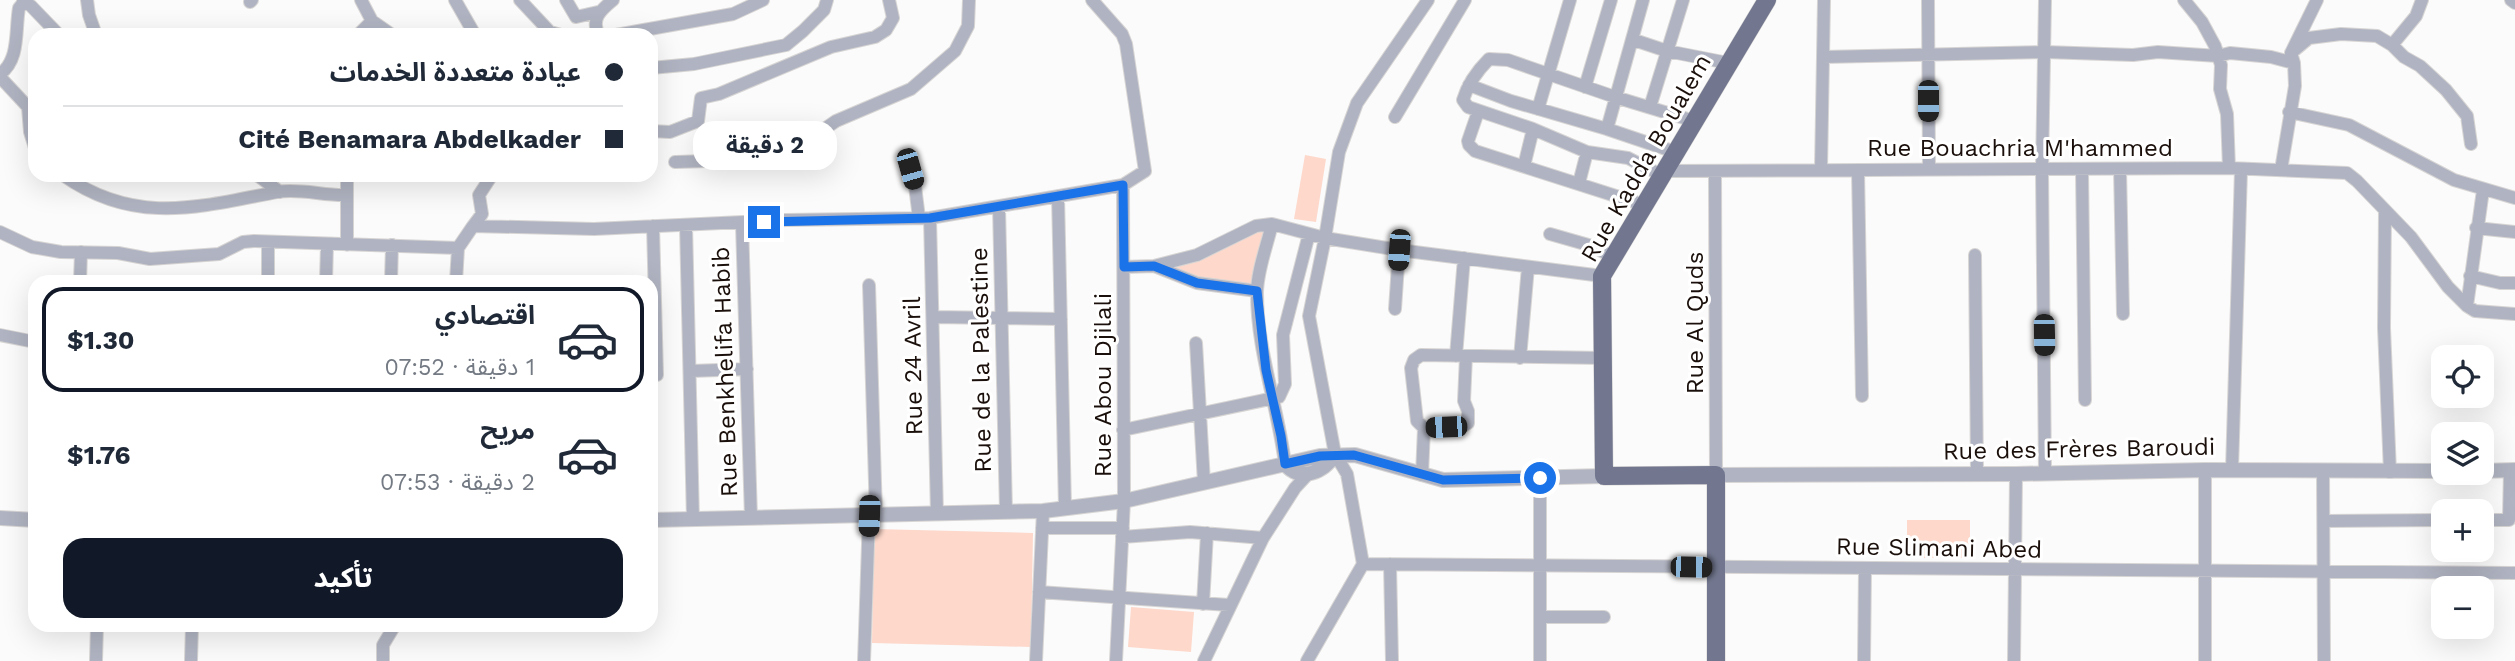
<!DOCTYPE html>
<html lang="ar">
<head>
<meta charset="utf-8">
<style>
  body { margin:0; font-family:"Work Sans","Noto Sans Arabic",sans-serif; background:#f2f2f3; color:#1f2937; direction:rtl; height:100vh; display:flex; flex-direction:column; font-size:26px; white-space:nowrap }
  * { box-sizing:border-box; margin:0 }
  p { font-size:23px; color:#747a83 }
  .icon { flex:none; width:38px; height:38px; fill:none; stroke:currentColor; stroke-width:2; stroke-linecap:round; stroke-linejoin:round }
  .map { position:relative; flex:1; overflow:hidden; direction:ltr }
  .sheet { position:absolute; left:28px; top:275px; width:630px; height:357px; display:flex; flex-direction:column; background:#fff; border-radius:21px; box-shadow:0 7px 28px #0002; direction:rtl }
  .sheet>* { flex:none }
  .guide { position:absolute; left:28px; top:28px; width:630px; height:154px; border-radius:21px; box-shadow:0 7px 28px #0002; direction:rtl; display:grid; align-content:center; height:154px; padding:0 35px; background:#fff }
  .buttons { position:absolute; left:2431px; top:345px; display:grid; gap:14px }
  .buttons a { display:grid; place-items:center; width:63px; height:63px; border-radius:14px; background:#fff; box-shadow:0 7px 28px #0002; font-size:35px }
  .end { position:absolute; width:32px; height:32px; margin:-16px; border:9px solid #1a73e8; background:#fff; box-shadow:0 0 0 4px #fff }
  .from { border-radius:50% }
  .bubble { position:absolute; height:49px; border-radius:21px; background:#fff; box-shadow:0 7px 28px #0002; font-size:23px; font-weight:700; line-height:49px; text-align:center; direction:rtl }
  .car { position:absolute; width:21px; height:42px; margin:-21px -10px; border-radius:9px; box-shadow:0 0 5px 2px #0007; background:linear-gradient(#222 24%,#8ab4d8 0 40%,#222 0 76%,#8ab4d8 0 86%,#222 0) }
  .guide b { display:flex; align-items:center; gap:24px; height:66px; font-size:26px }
  .guide b+b { border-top:2px solid #e0e1e3 }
  .guide i { width:18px; height:18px; background:#1f2937 }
  ul { padding:12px 0 0; list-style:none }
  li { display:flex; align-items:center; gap:21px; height:105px; margin:0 14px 10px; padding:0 21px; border:4px solid transparent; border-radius:21px }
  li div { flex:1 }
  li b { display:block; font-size:26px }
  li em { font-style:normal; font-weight:700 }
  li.current { border-color:#111827 }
  li>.icon { width:63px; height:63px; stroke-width:1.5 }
  .cta { display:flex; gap:14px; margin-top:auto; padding:14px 35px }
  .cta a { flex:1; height:80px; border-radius:21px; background:#111827; color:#fff; font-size:28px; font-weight:700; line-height:80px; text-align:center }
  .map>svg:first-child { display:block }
  .green { fill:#fdd8cb }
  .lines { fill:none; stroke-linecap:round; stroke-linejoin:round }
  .minor-casing { stroke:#d7d5d4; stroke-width:14 }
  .tertiary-casing { stroke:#d7d5d4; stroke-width:16 }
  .primary-casing { stroke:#d7d5d4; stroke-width:19 }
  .minor { stroke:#b0b3c1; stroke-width:12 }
  .tertiary { stroke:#b0b3c1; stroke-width:14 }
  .primary { stroke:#72778f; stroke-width:18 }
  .route { stroke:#1a73e8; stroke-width:9 }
  .labels { text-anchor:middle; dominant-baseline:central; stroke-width:6; stroke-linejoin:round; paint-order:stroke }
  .street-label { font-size:24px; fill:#1a0f0a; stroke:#fff }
</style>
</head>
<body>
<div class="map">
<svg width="2515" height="661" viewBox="0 0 2515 661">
  <rect width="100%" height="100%" fill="#fbfbfb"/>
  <path class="green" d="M1305,155L1326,159L1316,222L1294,219Z
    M1266,229L1254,288L1197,280L1173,270L1179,263L1253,231Z
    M1907,520H1970V558H1907Z
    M874,529L1033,533L1031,647L872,643Z
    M1131,607L1194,612L1191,652L1128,647Z"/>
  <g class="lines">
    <defs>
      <path id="minor" d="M23,0L31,6L59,35
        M87,0L89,15L96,35
        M361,0L372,21L392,35
        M455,0L475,35
        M520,0L550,32L561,35
        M566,0L576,17L598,12
        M1928,0L1929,170
        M2045,0L2042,169L2045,473
        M2184,0L2202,22L2215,46L2221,65L2220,89L2227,114L2229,168
        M2511,0L2515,3
        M250,2L252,0
        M358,35L372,21
        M599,35C590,19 601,10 613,0
        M616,35L733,14L763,0
        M1634,40L1667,51L1728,63
        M2392,45L2416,16L2422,0
        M2291,53L2309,38L2341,34L2377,36L2392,45L2404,57L2420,66L2446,90L2467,116L2471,144
        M1823,57L2045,52L2133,55L2158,52L2218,56L2230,53L2271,57L2294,63
        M651,68L694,64L786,45L803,31L824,10L827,0
        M0,74C20,60 15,30 19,8L24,2
        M0,77L28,107L30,132L35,148
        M1469,85L1511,101L1607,129L1675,152
        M1585,87L1611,0
        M1650,107L1683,0
        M1538,109L1570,0
        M1478,112L1468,141L1469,145L1475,151L1644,205
        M2289,112L2349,125L2454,180L2515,198
        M1395,117L1465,0
        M1607,129L1643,0
        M651,131L670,132L698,121L701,98L719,94L831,47L875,37L886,30L893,18L889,0
        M675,162L773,159L794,150L836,121L911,89L955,51L968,26L969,0
        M1524,166L1533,129
        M910,169L915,186L919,218
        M2082,169L2085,400
        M2120,169L2123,314
        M1821,170L1824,0
        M1858,170L1862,396
        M2281,170L2295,86L2294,63L2291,53L2317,0
        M1664,171L2229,168L2347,173L2357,181L2385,210L2384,328L2390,472
        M1715,171L1716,475
        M63,175C135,226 199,207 277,192C300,188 324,196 347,195
        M257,175L280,192
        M347,175V245
        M1661,175L1628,158L1587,152L1533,129L1468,107L1463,100C1468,83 1477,71 1489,59L1508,60L1615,97L1694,121
        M1579,183L1587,152
        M1058,196L1065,507
        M999,207L1006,512
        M2385,210L2411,237L2448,287L2467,306L2475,311L2515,314
        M930,218L937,514
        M742,224L751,518
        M1272,224C1267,246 1257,271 1257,293C1257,351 1278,407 1285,464
        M686,225L693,520
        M473,226L482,214L479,195L492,175
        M2476,228L2515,232
        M0,232L32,247L61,252L118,253L150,259L219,254L243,242L254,241L458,248
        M1550,234L1592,246L1613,257
        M1975,255L1977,474
        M1154,266L1197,255L1256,226L1272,224L1325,238L1399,250L1602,276
        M1124,267L1154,266L1197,283L1257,291
        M2470,276L2500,283H2515
        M80,282L81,252
        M268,282V242
        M326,282L327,244
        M391,282L392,245
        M456,282L458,248L473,226L594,229L786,220L930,218L1123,185L1145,171L1126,44L1122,34L1092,0
        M869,285L876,515
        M2467,306L2483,190
        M1395,309L1399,250
        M933,317L1061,319
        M0,335L35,342
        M1196,343L1204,483
        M1456,356L1464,258
        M1466,356L1464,401L1468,411V423L1462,427L1424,428L1417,421L1411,368L1414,360L1421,355L1604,358
        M1520,358L1528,267
        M691,371L747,369
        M651,375H657L653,226
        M1123,430L1279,397L1285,384L1283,335L1309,234
        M2232,470L2241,170
        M2323,472L2324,661
        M1422,475L1424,428
        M1540,478V661
        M2482,520H2509L2510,470
        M2324,521L2443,520
        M1042,528H1123
        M1122,537L1190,532L1263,538
        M1363,564L2515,573
        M1390,564L1392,661
        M1039,592L1229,605
        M1203,604L1207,533
        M1541,617H1604
        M96,661L97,625
        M191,661L192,625
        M383,661V645L395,625
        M864,661L869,516
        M1036,661L1043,511
        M1116,661L1124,501L1123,185
        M1204,661L1263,538L1295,488L1309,473
        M1307,661L1363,564L1347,474L1335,454L1309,316L1325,238L1339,152L1357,103L1428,0
        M1864,661L1865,568
        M2014,661L2016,474
        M2205,661V470"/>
      <path id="tertiary" d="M1285,464C1300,483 1324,472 1335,454
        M2482,471L2515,470
        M1716,475L2016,474L2205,470L2443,471
        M0,518L35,520
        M651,520L1043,511L1124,501L1320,456L1355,455L1443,480L1604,476"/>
      <path id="primary" d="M1716,661V475L1604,476L1602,276L1767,0"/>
    </defs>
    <use href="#minor" class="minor-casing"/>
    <use href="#tertiary" class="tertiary-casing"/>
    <use href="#primary" class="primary-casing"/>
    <use href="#minor" class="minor"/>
    <use href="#tertiary" class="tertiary"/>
    <use href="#primary" class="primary"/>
  </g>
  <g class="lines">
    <path class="route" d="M764,222L930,218L1123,185L1124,267L1154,266L1197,283L1257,291L1266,370L1281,436L1285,464L1320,456L1354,455L1443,480L1540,478"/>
  </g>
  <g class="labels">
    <g class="street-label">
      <text x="2020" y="148">Rue Bouachria M'hammed</text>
      <text transform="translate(1646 158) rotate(-60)">Rue Kadda Boualem</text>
      <text transform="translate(1695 323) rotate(-90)">Rue Al Quds</text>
      <text transform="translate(981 360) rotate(-91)">Rue de la Palestine</text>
      <text transform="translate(913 366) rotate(-91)">Rue 24 Avril</text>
      <text transform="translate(725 372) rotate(-92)">Rue Benkhelifa Habib</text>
      <text transform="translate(1103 385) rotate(-90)">Rue Abou Djilali</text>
      <text transform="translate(2079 449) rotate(-1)">Rue des Frères Baroudi</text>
      <text transform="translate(1939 548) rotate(1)">Rue Slimani Abed</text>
    </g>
  </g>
</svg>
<div class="buttons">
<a><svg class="icon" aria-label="locate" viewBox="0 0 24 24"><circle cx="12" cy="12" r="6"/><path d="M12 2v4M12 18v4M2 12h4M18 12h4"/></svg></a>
<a><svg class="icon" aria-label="layers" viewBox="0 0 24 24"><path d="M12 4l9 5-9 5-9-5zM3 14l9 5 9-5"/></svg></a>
<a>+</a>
<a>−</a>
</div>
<i class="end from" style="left:1540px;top:478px"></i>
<i class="end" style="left:764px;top:222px"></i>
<div class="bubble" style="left:693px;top:121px;width:144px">2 دقيقة</div>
<i class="car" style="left:1928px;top:101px;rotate:180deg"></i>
<i class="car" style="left:910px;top:169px;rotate:164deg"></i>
<i class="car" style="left:1399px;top:250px;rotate:184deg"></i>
<i class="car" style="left:2044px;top:335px;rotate:179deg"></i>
<i class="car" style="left:1446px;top:427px;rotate:268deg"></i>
<i class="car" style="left:869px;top:516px;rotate:182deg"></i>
<i class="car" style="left:1691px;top:567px;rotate:91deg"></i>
<div class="guide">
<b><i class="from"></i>عيادة متعددة الخدمات</b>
<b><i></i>Cité Benamara Abdelkader</b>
</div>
<section class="sheet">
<ul>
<li class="current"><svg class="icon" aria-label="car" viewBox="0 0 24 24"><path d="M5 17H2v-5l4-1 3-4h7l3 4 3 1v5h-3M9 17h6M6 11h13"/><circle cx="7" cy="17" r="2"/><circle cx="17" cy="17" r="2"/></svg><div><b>اقتصادي</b><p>1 دقيقة · 07:52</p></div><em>$1.30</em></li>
<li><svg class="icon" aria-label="car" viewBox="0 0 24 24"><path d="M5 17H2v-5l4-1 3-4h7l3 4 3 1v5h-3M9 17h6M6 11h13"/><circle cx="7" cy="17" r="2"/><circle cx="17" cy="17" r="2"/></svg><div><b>مريح</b><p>2 دقيقة · 07:53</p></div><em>$1.76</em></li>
</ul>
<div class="cta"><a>تأكيد</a></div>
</section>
</div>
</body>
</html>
